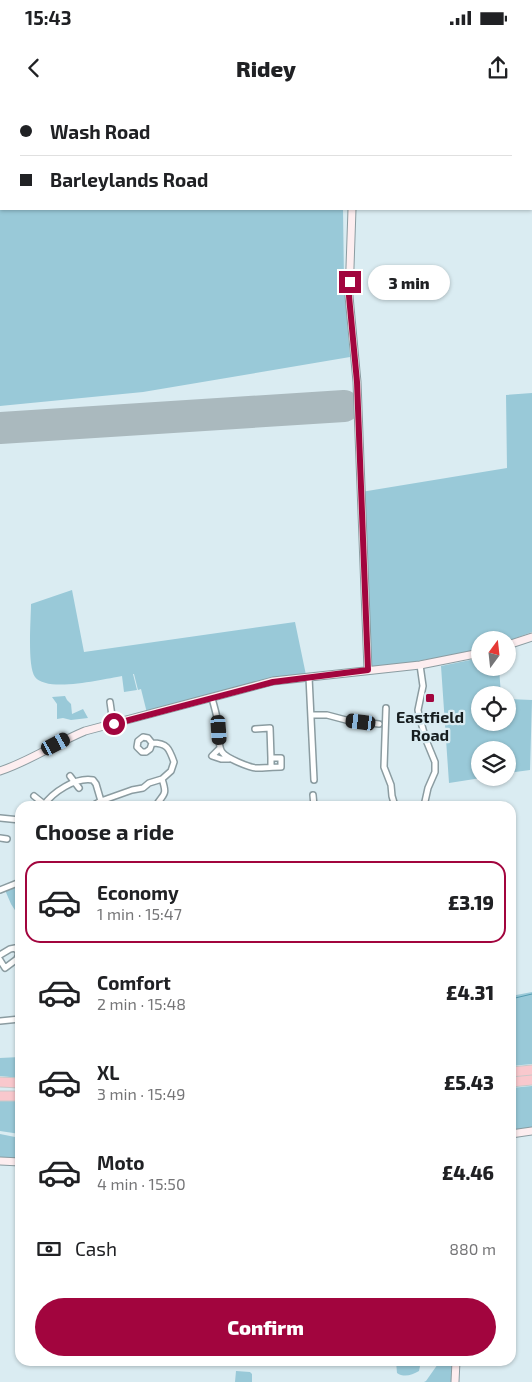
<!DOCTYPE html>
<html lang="en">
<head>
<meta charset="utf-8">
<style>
  body { margin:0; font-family:"Exo 2",sans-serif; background:#f6f6f6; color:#202124; height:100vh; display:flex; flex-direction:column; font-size:19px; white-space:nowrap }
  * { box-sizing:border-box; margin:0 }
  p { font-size:16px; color:#757577 }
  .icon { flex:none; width:28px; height:28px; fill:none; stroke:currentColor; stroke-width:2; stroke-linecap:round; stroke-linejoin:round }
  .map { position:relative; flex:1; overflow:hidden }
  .panel { position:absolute; left:15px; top:701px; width:501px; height:565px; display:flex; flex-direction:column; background:#fff; border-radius:15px; box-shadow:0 1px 4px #0004 }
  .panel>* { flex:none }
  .banner { position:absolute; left:0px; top:0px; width:532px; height:110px; box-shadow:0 1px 4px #0004; display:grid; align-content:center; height:110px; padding:0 20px; background:#fff }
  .needle { width:32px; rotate:15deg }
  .controls { position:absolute; left:471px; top:531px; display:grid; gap:10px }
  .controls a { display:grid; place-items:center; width:45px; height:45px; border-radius:50%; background:#fff; box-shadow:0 1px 4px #0004; font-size:25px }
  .end { position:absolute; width:22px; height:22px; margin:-11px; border:6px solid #a2053e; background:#fff; box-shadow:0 0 0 2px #fff }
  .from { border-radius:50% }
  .bubble { position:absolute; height:35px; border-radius:18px; background:#fff; box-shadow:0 1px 4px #0004; font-size:16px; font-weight:800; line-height:35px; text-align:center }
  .car { position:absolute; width:15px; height:30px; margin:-15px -8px; border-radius:6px; box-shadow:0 0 4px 1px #0007; background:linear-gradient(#222 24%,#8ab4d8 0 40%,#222 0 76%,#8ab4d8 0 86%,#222 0) }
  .banner b { display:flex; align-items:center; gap:18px; height:48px; font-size:19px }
  .banner b+b { border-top:1px solid #e0e0e0 }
  .banner i { width:12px; height:12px; background:#202124 }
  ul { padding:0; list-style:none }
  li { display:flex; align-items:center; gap:15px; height:82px; margin:0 10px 8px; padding:0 10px; border:2px solid transparent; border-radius:15px }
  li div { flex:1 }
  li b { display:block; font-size:19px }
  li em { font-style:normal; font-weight:800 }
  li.current { border-color:#a2053e }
  li>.icon { width:45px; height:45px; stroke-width:1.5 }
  h2 { padding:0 20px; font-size:22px; line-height:60px }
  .pay { display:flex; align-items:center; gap:12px; height:55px; padding:0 20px; font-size:19px }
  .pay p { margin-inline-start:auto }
  .button { display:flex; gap:10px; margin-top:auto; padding:10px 20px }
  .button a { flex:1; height:58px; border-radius:30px; background:#a2053e; color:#fff; font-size:20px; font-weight:800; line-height:58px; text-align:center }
  .status { display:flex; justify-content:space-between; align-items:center; height:35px; padding:0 25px; background:#fff; direction:ltr }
  .status svg { height:14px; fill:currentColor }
  header { display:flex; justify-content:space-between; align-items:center; height:65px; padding:0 20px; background:#fff; font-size:22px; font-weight:800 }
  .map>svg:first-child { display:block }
  .green { fill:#99c9d8 }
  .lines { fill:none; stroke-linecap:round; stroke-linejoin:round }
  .stream { stroke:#549cb1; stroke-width:1 }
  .runway { stroke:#aab9be; stroke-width:32 }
  .street-casing { stroke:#8b9ca1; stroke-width:8 }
  .secondary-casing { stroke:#8b9ca1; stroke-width:9 }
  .highway-casing { stroke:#c7c9c9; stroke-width:11 }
  .street { stroke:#fff; stroke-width:5 }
  .secondary { stroke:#fdeef0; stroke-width:7 }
  .highway { stroke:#f9c8cd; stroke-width:9 }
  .route { stroke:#a2053e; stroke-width:6 }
  .poi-dot { fill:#a2053e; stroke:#daecf2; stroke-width:2 }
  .labels { text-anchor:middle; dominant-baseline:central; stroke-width:4.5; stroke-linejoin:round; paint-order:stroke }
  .poi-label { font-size:16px; font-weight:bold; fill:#161d1f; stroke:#daecf2 }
</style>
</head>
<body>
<div class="status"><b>15:43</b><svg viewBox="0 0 49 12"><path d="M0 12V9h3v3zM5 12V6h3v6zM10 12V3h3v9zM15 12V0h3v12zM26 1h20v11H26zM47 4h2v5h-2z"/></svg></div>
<header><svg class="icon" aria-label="back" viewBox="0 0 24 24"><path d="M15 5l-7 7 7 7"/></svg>Ridey<svg class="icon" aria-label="share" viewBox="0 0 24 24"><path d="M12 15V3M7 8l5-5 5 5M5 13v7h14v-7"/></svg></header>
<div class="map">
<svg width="532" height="1282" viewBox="0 0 532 1282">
  <rect width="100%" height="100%" fill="#daecf2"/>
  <path class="green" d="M0,0H121V1H1V109H343L344,181L350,257L143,292L0,306Z
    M532,293V532L508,541V540H480V550L418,561L389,568L368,570L361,392L507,368L506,295Z
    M72,490L84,552L295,522L306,575L147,613L141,589L138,590L134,574H133L137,590L124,592L122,576C104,579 47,593 35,577C27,566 31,519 31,504Z
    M480,558V568H499L501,595H480V622H508V599L532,600L530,670L508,673V650H480V678H481L449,683L441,566Z
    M65,596L67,600L71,604L72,614L83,609L88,618L71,620L63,618L57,619V604L52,597Z
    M20,784V818L11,804L5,790Z
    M532,892V964L511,966V896Z
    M20,957V978L0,976V958Z
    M532,986V1028L511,1030V988Z
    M0,1000L20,1001V1034L0,1031Z
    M0,1034L20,1038V1060L0,1059Z
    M396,1261H417L420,1266L419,1271C412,1275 404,1278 397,1273Z
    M440,1261H452L451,1282H424L426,1281Z
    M236,1271L250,1272L252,1274V1282H235Z"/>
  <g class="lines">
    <path class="stream" d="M511,899L532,894"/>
    <path class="runway" d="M0,328L344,306"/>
    <defs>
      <path id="street" d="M420,565L423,586L418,610L419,615L426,640L435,662V672L428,688L424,706
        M309,577L314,680
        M212,598C214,606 217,615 218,624C220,633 217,644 222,652C226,658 250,668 257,668C265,668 273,667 281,667V658H271V667
        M110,602L113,623
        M386,608L384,667L391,685L392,696L395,706
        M311,615H327L346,620L379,624
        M255,629L270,628L271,658
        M152,643L150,649L146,652H142L137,647L138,641L143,637L148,638L152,643C167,643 169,648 174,662L171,671L162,679
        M220,648L212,656L221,659H229
        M70,676L79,688
        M313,695L314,706
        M34,696L44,704
        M43,706C53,692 75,677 93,680L96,684L101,701
        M92,706L101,701L132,690L143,688L149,683L162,679C168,697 163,693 156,706
        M224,706V705
        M261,706V705L271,706
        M0,718L20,720
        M0,738L7,739
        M0,790L20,782
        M0,855L10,849L15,848L19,853L17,859L5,868L0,860
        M0,921L20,919"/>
      <path id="secondary" d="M355,1V0
        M352,109L349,196L357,282L368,570
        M508,545L532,537
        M0,671C30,661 56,643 85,631L273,581L420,565L480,553
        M511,1034L532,1031
        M0,1061L20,1062
        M455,1282L456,1261"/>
      <path id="highway" d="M511,972L532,970
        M0,982L20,983
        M511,982L532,980
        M0,996H20"/>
    </defs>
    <use href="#street" class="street-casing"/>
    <use href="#secondary" class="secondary-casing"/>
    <use href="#highway" class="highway-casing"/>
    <use href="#street" class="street"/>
    <use href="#secondary" class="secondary"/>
    <use href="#highway" class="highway"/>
  </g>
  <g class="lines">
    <path class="route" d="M114,624L273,582L368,570L357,282L349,196L350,182"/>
  </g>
  <rect class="poi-dot" x="425" y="593" width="10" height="10" rx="2.5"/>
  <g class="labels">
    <g class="poi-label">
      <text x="430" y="616">Eastfield<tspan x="430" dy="18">Road</tspan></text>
    </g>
  </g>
</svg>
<div class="controls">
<a><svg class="needle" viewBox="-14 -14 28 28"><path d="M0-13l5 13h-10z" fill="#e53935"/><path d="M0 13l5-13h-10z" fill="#757577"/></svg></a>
<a><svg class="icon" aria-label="locate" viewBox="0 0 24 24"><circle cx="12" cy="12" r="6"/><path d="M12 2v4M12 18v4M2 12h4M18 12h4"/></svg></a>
<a><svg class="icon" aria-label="layers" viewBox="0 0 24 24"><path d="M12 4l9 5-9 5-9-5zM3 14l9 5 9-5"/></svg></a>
</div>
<i class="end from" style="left:114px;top:624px"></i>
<i class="end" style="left:350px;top:182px"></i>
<div class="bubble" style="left:368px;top:165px;width:82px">3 min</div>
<i class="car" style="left:361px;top:622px;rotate:277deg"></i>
<i class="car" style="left:219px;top:630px;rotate:176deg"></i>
<i class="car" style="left:56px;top:644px;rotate:62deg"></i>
<div class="banner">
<b><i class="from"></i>Wash Road</b>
<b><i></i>Barleylands Road</b>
</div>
<section class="panel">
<h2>Choose a ride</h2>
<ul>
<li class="current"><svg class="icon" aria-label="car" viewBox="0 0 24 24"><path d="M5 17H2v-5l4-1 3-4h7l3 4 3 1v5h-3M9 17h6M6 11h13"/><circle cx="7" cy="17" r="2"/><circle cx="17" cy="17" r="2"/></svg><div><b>Economy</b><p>1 min · 15:47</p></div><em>£3.19</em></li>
<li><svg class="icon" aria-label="car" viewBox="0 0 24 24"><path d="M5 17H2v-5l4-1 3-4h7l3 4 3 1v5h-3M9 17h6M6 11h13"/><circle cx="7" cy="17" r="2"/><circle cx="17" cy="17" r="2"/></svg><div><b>Comfort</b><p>2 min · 15:48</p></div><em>£4.31</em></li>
<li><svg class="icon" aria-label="car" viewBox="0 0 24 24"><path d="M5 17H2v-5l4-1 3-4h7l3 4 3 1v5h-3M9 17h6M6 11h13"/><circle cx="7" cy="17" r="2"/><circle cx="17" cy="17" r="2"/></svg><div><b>XL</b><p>3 min · 15:49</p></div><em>£5.43</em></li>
<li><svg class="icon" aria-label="car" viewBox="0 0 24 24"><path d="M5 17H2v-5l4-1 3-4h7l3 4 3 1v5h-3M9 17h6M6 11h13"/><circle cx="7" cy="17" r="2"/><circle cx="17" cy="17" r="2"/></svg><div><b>Moto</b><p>4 min · 15:50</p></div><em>£4.46</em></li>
</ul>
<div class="pay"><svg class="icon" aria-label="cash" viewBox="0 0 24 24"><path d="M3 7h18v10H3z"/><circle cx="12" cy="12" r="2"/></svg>Cash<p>880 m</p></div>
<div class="button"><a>Confirm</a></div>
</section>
</div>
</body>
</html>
